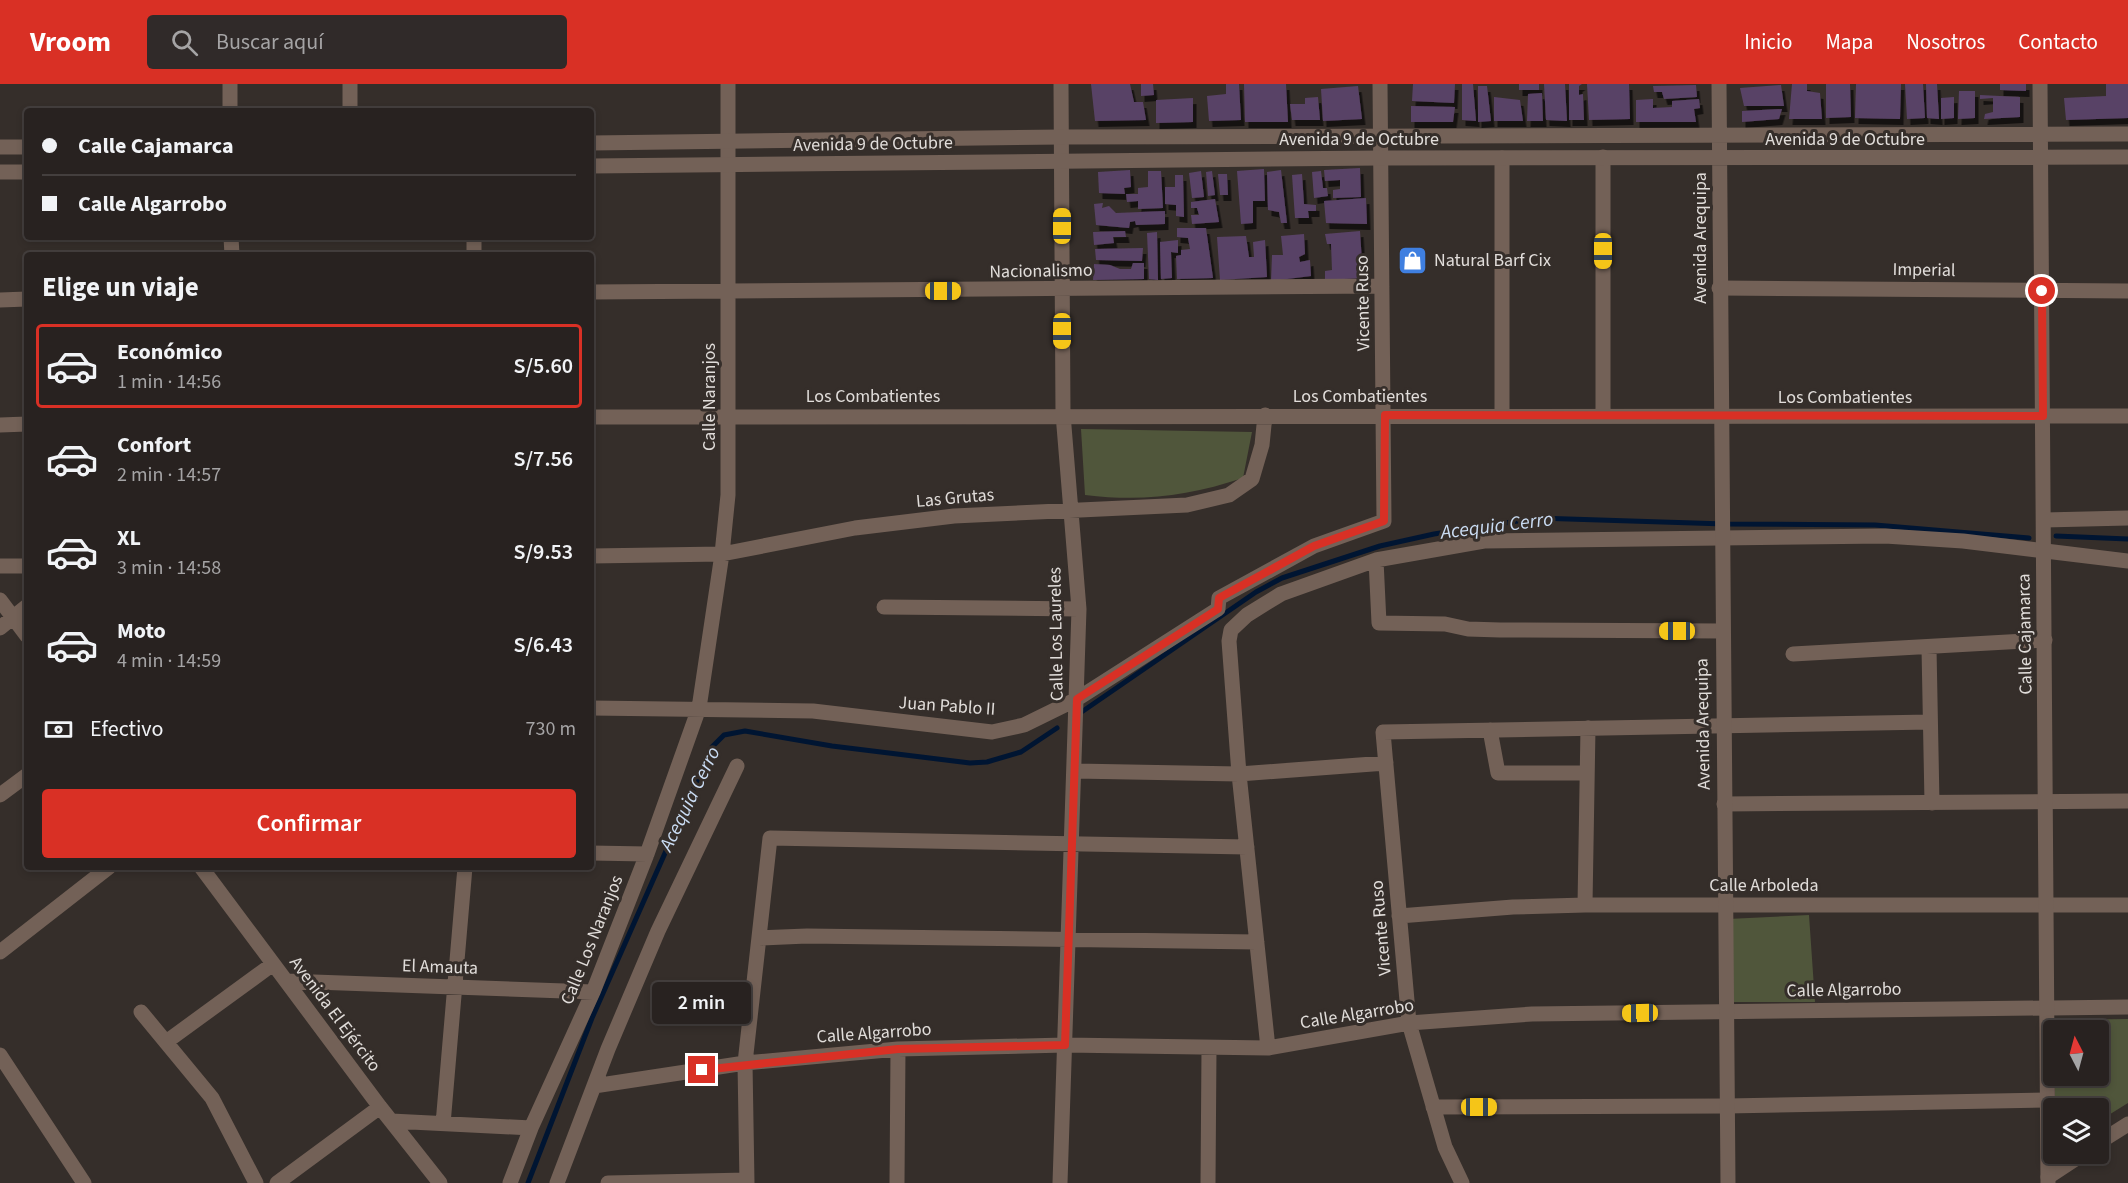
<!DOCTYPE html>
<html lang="es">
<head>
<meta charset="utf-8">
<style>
  body { margin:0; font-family:"Source Sans 3",sans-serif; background:#302a29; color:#f1f3f6; height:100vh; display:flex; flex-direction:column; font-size:22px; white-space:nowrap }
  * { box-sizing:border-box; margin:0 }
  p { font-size:20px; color:#a5a4a5 }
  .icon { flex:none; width:33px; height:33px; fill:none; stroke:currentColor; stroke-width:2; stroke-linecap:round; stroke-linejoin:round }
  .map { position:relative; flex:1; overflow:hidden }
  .side { position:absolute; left:24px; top:168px; width:570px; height:618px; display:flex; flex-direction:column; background:#282220; border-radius:6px; box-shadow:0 3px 9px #0003,0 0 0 2px #443f3e }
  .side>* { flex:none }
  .banner { position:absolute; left:24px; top:24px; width:570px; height:132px; border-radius:6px; box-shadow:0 3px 9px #0003,0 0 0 2px #443f3e; display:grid; align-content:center; height:132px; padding:0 18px; background:#282220 }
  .needle { width:39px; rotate:354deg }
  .tools { position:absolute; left:2043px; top:936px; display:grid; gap:12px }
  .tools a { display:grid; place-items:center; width:66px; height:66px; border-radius:6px; background:#282220; box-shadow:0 3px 9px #0003,0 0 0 2px #443f3e; font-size:30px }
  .end { position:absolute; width:27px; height:27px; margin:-14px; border:8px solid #d93025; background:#fff; box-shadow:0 0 0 3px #fff }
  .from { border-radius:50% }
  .bubble { position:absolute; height:42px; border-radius:6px; background:#282220; box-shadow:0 3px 9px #0003,0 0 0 2px #443f3e; font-size:20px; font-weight:600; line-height:42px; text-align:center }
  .car { position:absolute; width:18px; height:36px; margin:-18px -9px; border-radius:8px; box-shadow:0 0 4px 2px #0007; background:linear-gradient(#f5c518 24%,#345 0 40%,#f5c518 0 76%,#345 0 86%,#f5c518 0) }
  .banner b { display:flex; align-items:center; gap:21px; height:57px; font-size:22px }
  .banner b+b { border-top:2px solid #443f3e }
  .banner i { width:15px; height:15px; background:#f1f3f6 }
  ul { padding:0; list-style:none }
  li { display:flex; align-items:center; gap:18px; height:84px; margin:0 12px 9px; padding:0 6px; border:3px solid transparent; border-radius:6px }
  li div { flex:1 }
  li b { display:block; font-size:22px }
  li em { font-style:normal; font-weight:600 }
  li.on { border-color:#d93025 }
  li>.icon { width:54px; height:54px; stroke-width:1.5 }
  h2 { padding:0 18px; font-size:27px; line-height:72px }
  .pay { display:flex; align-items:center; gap:15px; height:66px; padding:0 18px; font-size:22px }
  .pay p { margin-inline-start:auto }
  .primary-button { display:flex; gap:12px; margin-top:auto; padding:12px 18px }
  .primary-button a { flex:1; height:69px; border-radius:6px; background:#d93025; color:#fff; font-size:24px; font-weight:600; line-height:69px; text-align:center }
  header { display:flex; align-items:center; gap:36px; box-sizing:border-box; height:84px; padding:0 30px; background:#d93025; color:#fff }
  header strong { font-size:28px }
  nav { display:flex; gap:33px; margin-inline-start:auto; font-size:21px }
  .search { width:420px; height:54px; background:#302a29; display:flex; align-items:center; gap:15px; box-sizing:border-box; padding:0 21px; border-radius:6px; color:#a5a4a5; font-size:22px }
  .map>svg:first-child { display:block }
  .green { fill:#50563b }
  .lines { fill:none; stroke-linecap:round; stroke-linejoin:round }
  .stream { stroke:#001532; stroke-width:5 }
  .building { fill:#594266; filter:url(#shadow) }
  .minor { stroke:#736157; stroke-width:15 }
  .tertiary { stroke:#736157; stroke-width:15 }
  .route { stroke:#d93025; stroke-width:8 }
  .labels { text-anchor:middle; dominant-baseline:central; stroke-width:6; stroke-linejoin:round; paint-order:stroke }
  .street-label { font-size:18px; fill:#e1ddda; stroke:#352e2a }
  .poi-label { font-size:18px; fill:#e1ddda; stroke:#352e2a; text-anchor:start }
  .water-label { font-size:20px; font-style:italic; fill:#cadcf3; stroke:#352e2a }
</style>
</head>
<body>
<header>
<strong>Vroom</strong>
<div class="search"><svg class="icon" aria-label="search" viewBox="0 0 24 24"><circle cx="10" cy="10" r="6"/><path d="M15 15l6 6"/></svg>Buscar aquí</div>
<nav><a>Inicio</a><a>Mapa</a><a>Nosotros</a><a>Contacto</a></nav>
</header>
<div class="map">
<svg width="2128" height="1099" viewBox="0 0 2128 1099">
  <defs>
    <filter id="shadow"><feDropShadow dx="3.5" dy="6" stdDeviation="0" flood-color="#0009"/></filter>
  </defs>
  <rect width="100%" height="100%" fill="#352e2a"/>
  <path class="green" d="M1081,345L1252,348L1243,394C1188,412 1143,418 1085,411Z
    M1809,831L1815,918H1730L1728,835Z
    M2128,935V1019L2099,1037L2098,1024H2055V992H2098V946H2055V940L2059,936Z"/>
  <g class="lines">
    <path class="stream" d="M2056,452L2128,455
      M1083,627L1256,508L1282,494L1380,462L1434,450L1537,434L1725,440L1875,441L2029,454
      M528,1099L592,934L712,663L724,651L745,647L832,662L970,679L987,678L1021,668L1057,644"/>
  </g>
  <path class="building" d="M1091,0H1130L1134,18H1143L1146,36L1095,37Z
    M1141,0H1153L1154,11L1141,12Z
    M1226,0H1239L1241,36L1209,37L1207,12L1226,10Z
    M1244,0H1286L1288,38H1245Z
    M1413,0H1455L1454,19L1412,17Z
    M1462,0H1473L1476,37L1462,36Z
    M1519,0H1539V6H1519Z
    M1544,0H1565L1567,37L1546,36Z
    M1569,0H1582L1579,2V11L1583,10L1584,36H1569Z
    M1587,0H1629L1630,35L1589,36Z
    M1792,0H1807V7L1820,9L1822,35H1789Z
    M1826,0H1850L1851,33L1826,34Z
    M1856,0H1901L1900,35L1855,34Z
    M1905,0H1923L1925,34L1907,35Z
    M1926,0H1937L1939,35L1927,34Z
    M2000,0H2026V7L2000,6Z
    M2106,0H2128V34L2066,36L2064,14L2106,12Z
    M1696,1L1697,13L1664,15L1662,8H1654L1653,2Z
    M1781,1L1784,22H1744L1740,4Z
    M1358,2L1362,35L1323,37L1321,5Z
    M1478,2H1487L1491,37L1478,38Z
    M1959,7H1975V34L1958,35Z
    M1542,9L1543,37H1527L1528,10Z
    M1980,11L2020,13V33L1984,35L1985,30L1993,28V14L1980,15Z
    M1318,13L1320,36H1292L1290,20H1305V14Z
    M1494,13L1520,16L1523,37H1494Z
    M1954,13V34L1941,35V14Z
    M1193,14V38L1156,39V16Z
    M1653,15V24L1672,23V17L1699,15L1700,24L1694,25L1696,38H1636V16Z
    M1411,22L1455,23L1453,38H1411Z
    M1782,25L1779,35L1742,38V27Z
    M1360,84L1361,113L1333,114V106L1340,105V96L1325,97L1324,86Z
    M1264,85L1265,117H1253V139L1241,140L1237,87Z
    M1130,86L1131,103L1124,104L1125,110L1099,109L1098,88Z
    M1281,86L1287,139H1281L1279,128L1268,126L1267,88Z
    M1148,87H1161L1163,124L1138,125V117L1127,118L1126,110H1138V104L1148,103Z
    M1201,87L1204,113L1192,114L1189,89Z
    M1212,87L1215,111L1208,112L1206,88Z
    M1321,87L1323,104H1327L1328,112L1314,114L1312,88Z
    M1218,90H1227L1228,111H1220Z
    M1302,90L1304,120L1316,121V127H1308L1309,134H1295L1292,91Z
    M1175,91H1183L1184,133L1176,132V121L1165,120V103H1175Z
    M1366,114L1367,140L1326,139L1324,117Z
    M1215,115L1219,138L1192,140L1191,131H1199L1197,124H1191V118Z
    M1103,119L1102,124L1109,122L1116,129L1165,127V140L1136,141L1135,137L1130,138L1129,144L1096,141L1094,120Z
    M1177,144H1206L1213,194L1177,195L1176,172L1181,171V166L1190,165L1188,154L1177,153Z
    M1125,147L1126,153H1113L1114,159L1094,161L1093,148Z
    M1360,147L1363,194L1325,196V187L1332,186L1331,160H1327L1325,150Z
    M1157,148L1158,196L1149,195L1147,149Z
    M1304,150L1305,170L1299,173L1300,178L1310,176L1311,192L1271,197L1272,171H1283L1281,152Z
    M1246,152L1249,173H1254L1253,158L1265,156L1267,193L1220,196L1217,153Z
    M1178,156V169L1171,168L1172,194L1161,195L1160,158Z
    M1143,164L1142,177L1096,176L1095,165Z
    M1133,179H1144V195L1093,196L1094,180L1110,181L1120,185H1131Z"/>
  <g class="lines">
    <path class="minor" d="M230,0V27
      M350,0V27
      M1502,74V331
      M231,153L232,171
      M474,153V171
      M1719,204L2128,207
      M591,208L1382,202
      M0,216L27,215
      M1603,332V73
      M591,333L2128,332
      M0,341L27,340
      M2044,436L2128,434
      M591,472L722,470L855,444L954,432L1187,421L1229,411L1252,395L1262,361L1265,331
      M1376,476L1379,539L1445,540L1468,545L1500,546L1722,547
      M0,482H27
      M0,516L27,552
      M884,523L1079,525
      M0,544L27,522
      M1929,564L1932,719
      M1793,570L2045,556
      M591,624L813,627L992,648L1024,641L1077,615L1218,525L1219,514L1314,462L1384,437L1380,0
      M1490,646L1498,689H1587
      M1075,687L1239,690L1386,679
      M0,711L27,691
      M1724,720L2128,717
      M591,769L647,770
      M201,783L380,1023L440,1099
      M1585,821L1588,644
      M1399,832L1513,823L1585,821H2128
      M759,854L807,852L1257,858
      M0,868L109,783
      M286,897L593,908
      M141,928L212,1014L256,1099
      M166,958L273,880
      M1268,964L1239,690L1229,557L1231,546L1247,531L1281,510L1376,476L1484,457L1885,452L1963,457L2128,477
      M0,971L84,1099
      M594,1002L745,979L898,965L1065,961L1268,964L1409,939L1532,930L2128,923
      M1433,1023L1727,1022L2048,1016
      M391,1037L531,1044
      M443,1040L465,783
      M2098,1059L2128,1040
      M2048,1093L2083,1070
      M277,1099L380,1023
      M510,1099L531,1044L593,908L647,770L699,624L722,470L728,411V0
      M557,1099L608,965L658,847L737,682
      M608,1099L747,1096
      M747,1099L745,979L770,754L1247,763
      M897,1099L898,965
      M1060,1099L1079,525L1063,330L1061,0
      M1208,1099L1209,965
      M1462,1099L1445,1063L1409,939L1383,648L1930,638"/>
    <path class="tertiary" d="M1719,0L1728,1099
      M2040,0L2048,1099
      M591,59L1062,53L2128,50
      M0,63H27
      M591,82L1380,74L2128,73
      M0,88H27"/>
  </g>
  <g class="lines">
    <path class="route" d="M702,986L898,965L1065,961L1077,615L1218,525L1219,514L1314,462L1384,437L1385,331L2043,332L2042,207"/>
  </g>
  <defs>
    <symbol id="shop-square" viewBox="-11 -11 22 22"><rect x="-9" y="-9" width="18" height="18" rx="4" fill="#3f7fe0" stroke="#352e2a"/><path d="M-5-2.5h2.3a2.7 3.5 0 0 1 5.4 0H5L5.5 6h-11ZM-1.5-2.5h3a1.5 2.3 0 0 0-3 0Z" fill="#fff"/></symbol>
  </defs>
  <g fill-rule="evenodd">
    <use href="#shop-square" x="1396" y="160" width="33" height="33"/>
  </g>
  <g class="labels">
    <g class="street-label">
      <text x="1359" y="55">Avenida 9 de Octubre</text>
      <text x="1845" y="55">Avenida 9 de Octubre</text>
      <text transform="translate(873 60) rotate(-1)">Avenida 9 de Octubre</text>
      <text transform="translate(1700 154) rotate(-90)">Avenida Arequipa</text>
      <text transform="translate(1924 186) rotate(1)">Imperial</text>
      <text transform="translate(1041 187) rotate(-1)">Nacionalismo</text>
      <text transform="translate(1363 219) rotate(-91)">Vicente Ruso</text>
      <text x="873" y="312">Los Combatientes</text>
      <text x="1360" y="312">Los Combatientes</text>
      <text transform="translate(709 313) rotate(-90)">Calle Naranjos</text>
      <text x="1845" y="313">Los Combatientes</text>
      <text transform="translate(955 414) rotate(-5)">Las Grutas</text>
      <text transform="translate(1056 550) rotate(-91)">Calle Los Laureles</text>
      <text transform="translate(2025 550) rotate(-91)">Calle Cajamarca</text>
      <text transform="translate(947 622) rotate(4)">Juan Pablo II</text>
      <text transform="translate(1703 640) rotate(-91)">Avenida Arequipa</text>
      <text x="1764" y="801">Calle Arboleda</text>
      <text transform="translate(1381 844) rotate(-95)">Vicente Ruso</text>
      <text transform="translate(592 856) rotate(-68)">Calle Los Naranjos</text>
      <text transform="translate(440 883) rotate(2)">El Amauta</text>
      <text transform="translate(1844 906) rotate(-1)">Calle Algarrobo</text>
      <text transform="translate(335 930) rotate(53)">Avenida El Ejército</text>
      <text transform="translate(1357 930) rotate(-9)">Calle Algarrobo</text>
      <text transform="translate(874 949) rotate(-4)">Calle Algarrobo</text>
    </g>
    <g class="poi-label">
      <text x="1434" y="176">Natural Barf Cix</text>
    </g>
    <g class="water-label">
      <text transform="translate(1497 442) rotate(-7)">Acequia Cerro</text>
      <text transform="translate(690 715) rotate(-64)">Acequia Cerro</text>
    </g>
  </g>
</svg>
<div class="tools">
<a><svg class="needle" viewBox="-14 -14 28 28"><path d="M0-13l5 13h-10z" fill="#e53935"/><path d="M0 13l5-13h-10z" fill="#a5a4a5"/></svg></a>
<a><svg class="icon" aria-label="layers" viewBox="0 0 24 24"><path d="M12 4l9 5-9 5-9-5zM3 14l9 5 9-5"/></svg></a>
</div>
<i class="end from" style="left:2042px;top:207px"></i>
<i class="end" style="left:702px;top:986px"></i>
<div class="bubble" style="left:652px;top:898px;width:99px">2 min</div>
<i class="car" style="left:1062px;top:142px;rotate:0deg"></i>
<i class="car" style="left:1603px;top:167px;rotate:180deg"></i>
<i class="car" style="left:943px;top:207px;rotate:90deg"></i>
<i class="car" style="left:1062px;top:247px;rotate:180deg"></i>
<i class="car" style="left:1677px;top:547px;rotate:270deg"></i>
<i class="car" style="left:1640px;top:929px;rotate:269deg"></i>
<i class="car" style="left:1479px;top:1023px;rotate:90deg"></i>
<div class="banner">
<b><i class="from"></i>Calle Cajamarca</b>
<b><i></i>Calle Algarrobo</b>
</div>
<section class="side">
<h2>Elige un viaje</h2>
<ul>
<li class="on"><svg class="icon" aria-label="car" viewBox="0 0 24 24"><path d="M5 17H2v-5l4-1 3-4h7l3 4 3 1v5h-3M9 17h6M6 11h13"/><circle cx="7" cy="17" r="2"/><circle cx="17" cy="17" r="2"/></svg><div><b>Económico</b><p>1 min · 14:56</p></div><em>S/5.60</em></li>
<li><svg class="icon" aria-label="car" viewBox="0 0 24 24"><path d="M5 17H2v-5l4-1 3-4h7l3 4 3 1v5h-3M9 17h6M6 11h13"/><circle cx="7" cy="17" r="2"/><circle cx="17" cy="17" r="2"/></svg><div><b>Confort</b><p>2 min · 14:57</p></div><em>S/7.56</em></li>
<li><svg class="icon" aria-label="car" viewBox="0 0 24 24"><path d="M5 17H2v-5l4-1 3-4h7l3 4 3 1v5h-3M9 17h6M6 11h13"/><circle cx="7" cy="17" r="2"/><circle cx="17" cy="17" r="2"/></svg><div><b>XL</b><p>3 min · 14:58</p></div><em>S/9.53</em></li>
<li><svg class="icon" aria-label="car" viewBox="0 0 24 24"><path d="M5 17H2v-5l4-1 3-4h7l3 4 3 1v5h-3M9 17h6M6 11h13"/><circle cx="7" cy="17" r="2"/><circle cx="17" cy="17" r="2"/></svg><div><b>Moto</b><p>4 min · 14:59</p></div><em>S/6.43</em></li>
</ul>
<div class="pay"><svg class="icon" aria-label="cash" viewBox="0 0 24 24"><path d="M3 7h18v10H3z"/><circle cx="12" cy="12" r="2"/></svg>Efectivo<p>730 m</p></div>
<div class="primary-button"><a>Confirmar</a></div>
</section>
</div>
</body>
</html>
